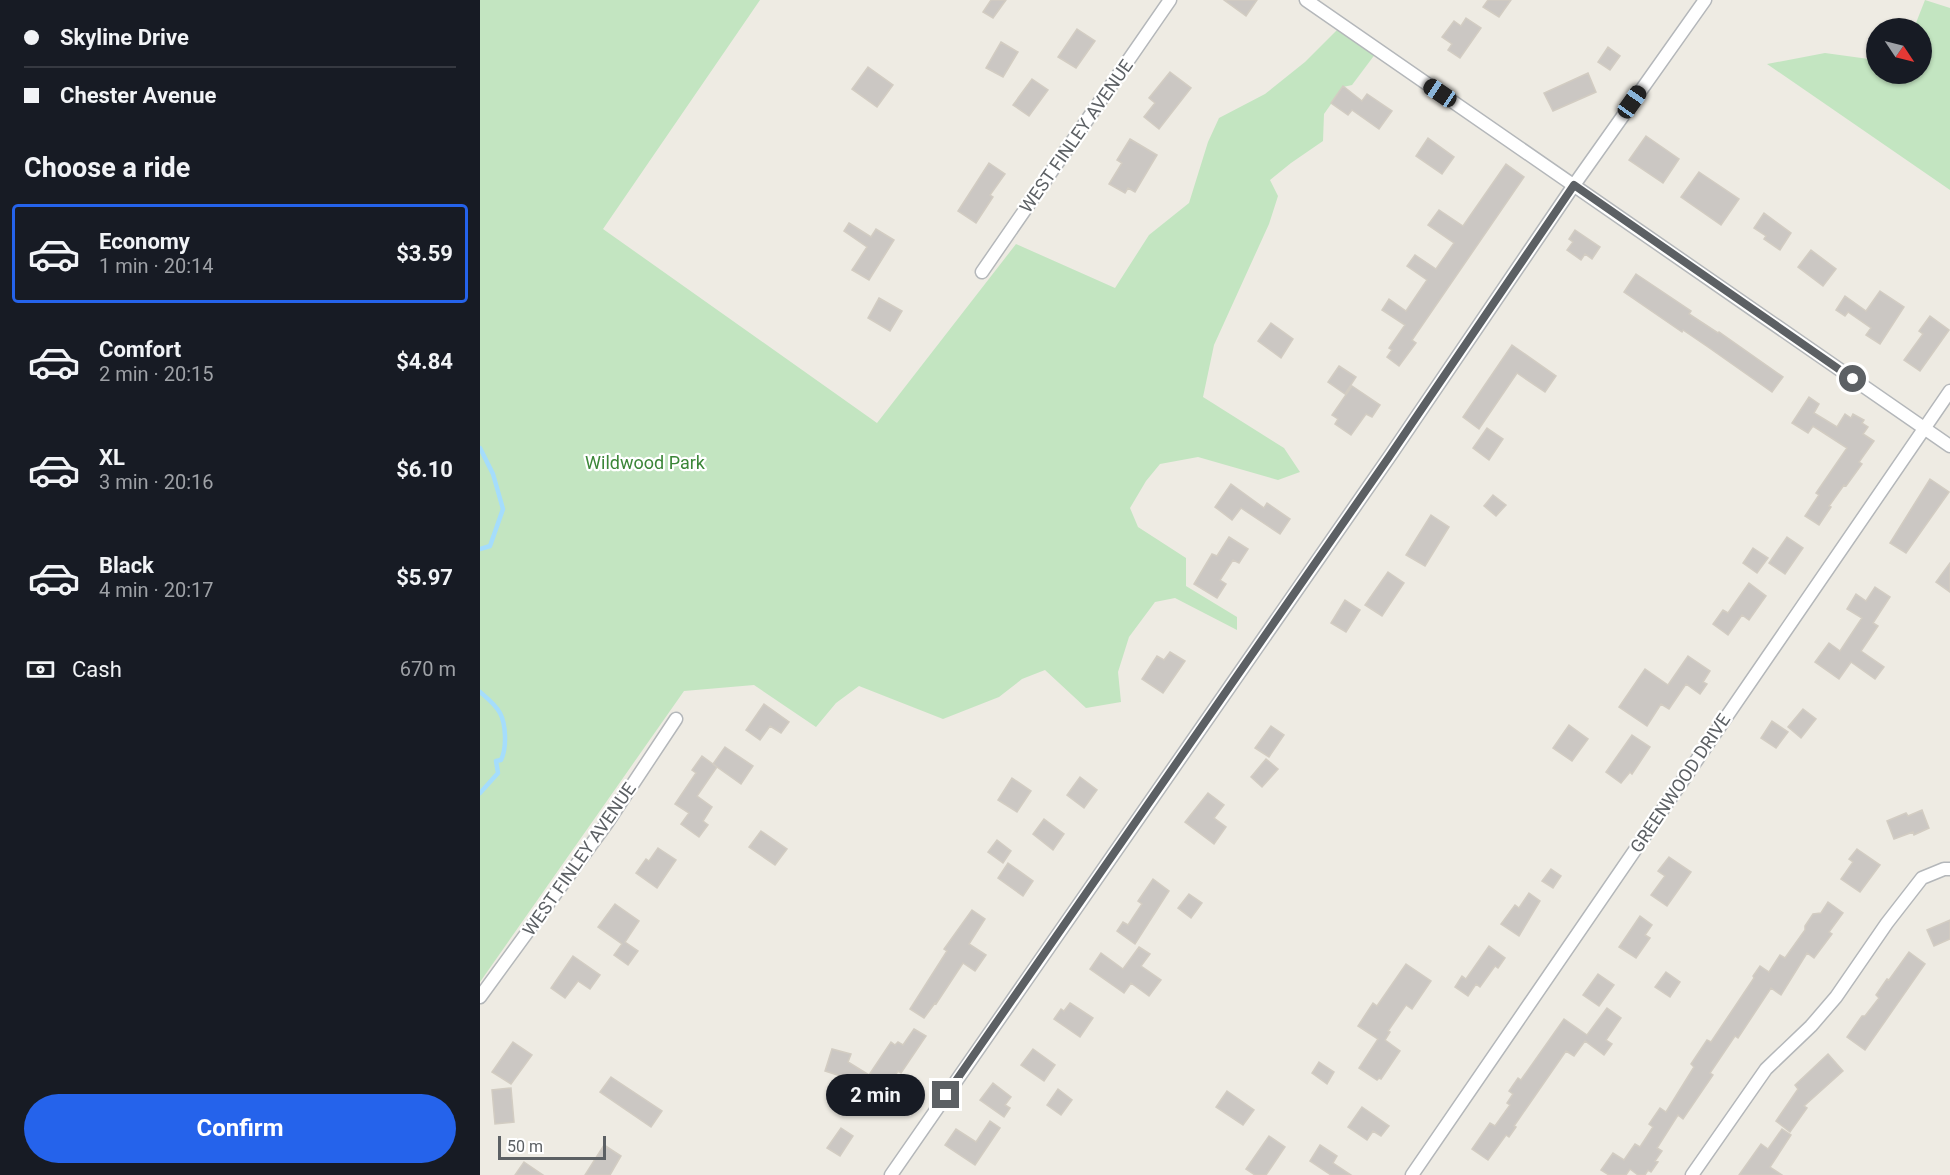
<!DOCTYPE html>
<html lang="en">
<head>
<meta charset="utf-8">
<style>
  body { margin:0; font-family:Roboto,sans-serif; background:#20242c; color:#f1f3f6; height:100vh; display:flex; flex-direction:column; font-size:22px; white-space:nowrap }
  * { box-sizing:border-box; margin:0 }
  p { font-size:20px; color:#9ea1a6 }
  .icon { flex:none; width:33px; height:33px; fill:none; stroke:currentColor; stroke-width:2; stroke-linecap:round; stroke-linejoin:round }
  .map { position:relative; flex:1; overflow:hidden }
  .details { display:flex; flex-direction:column; background:#171b24; width:480px }
  .details>* { flex:none }
  .top-card { display:grid; align-content:center; height:132px; padding:0 24px; background:#171b24 }
  .needle { width:39px; rotate:125deg }
  .controls { position:absolute; left:1386px; top:18px; display:grid; gap:12px }
  .controls a { display:grid; place-items:center; width:66px; height:66px; border-radius:50%; background:#171b24; box-shadow:0 2px 4px #0004; font-size:30px }
  .scale { position:absolute; left:18px; bottom:15px; width:108px; box-sizing:border-box; padding-left:6px; border:3px solid #5c6064; border-top:0; font-size:16px; line-height:21px; white-space:nowrap; color:#5c6064; -webkit-text-stroke:4px #fff; paint-order:stroke }
  .end { position:absolute; width:27px; height:27px; margin:-14px; border:8px solid #5c6064; background:#fff; box-shadow:0 0 0 3px #fff }
  .from { border-radius:50% }
  .bubble { position:absolute; height:42px; border-radius:21px; background:#171b24; box-shadow:0 2px 4px #0004; font-size:20px; font-weight:700; line-height:42px; text-align:center }
  .car { position:absolute; width:18px; height:36px; margin:-18px -9px; border-radius:8px; box-shadow:0 0 4px 2px #0007; background:linear-gradient(#222 24%,#8ab4d8 0 40%,#222 0 76%,#8ab4d8 0 86%,#222 0) }
  .top-card b { display:flex; align-items:center; gap:21px; height:57px; font-size:22px }
  .top-card b+b { border-top:2px solid #363941 }
  .top-card i { width:15px; height:15px; background:#f1f3f6 }
  ul { padding:0; list-style:none }
  li { display:flex; align-items:center; gap:18px; height:99px; margin:0 12px 9px; padding:0 12px; border:3px solid transparent; border-radius:6px }
  li div { flex:1 }
  li b { display:block; font-size:22px }
  li em { font-style:normal; font-weight:700 }
  li.current { border-color:#2563eb }
  li>.icon { width:54px; height:54px; stroke-width:1.5 }
  h2 { padding:0 24px; font-size:27px; line-height:72px }
  .pay { display:flex; align-items:center; gap:15px; height:66px; padding:0 24px; font-size:22px }
  .pay p { margin-inline-start:auto }
  .button { display:flex; gap:12px; margin-top:auto; padding:12px 24px }
  .button a { flex:1; height:69px; border-radius:36px; background:#2563eb; color:#fff; font-size:24px; font-weight:700; line-height:69px; text-align:center }
  main { display:flex; flex:1; min-height:0 }
  .map>svg:first-child { display:block }
  .green { fill:#c3e5c1 }
  .lines { fill:none; stroke-linecap:round; stroke-linejoin:round }
  .stream { stroke:#a5ddfc; stroke-width:4.5 }
  .building { fill:#cbc7c3; stroke:#d2ccc2; stroke-width:1.5 }
  .minor-casing { stroke:#b4b7ba; stroke-width:15 }
  .minor { stroke:#fff; stroke-width:12 }
  .route { stroke:#5c6064; stroke-width:8 }
  .labels { text-anchor:middle; dominant-baseline:central; stroke-width:4.5; stroke-linejoin:round; paint-order:stroke }
  .street-label { font-size:18px; fill:#5c6064; stroke:#fff }
  .park-label { font-size:18px; fill:#3b8638; stroke:#fff }
</style>
</head>
<body>
<main>
<section class="details">
<div class="top-card">
<b><i class="from"></i>Skyline Drive</b>
<b><i></i>Chester Avenue</b>
</div>
<h2>Choose a ride</h2>
<ul>
<li class="current"><svg class="icon" aria-label="car" viewBox="0 0 24 24"><path d="M5 17H2v-5l4-1 3-4h7l3 4 3 1v5h-3M9 17h6M6 11h13"/><circle cx="7" cy="17" r="2"/><circle cx="17" cy="17" r="2"/></svg><div><b>Economy</b><p>1 min · 20:14</p></div><em>$3.59</em></li>
<li><svg class="icon" aria-label="car" viewBox="0 0 24 24"><path d="M5 17H2v-5l4-1 3-4h7l3 4 3 1v5h-3M9 17h6M6 11h13"/><circle cx="7" cy="17" r="2"/><circle cx="17" cy="17" r="2"/></svg><div><b>Comfort</b><p>2 min · 20:15</p></div><em>$4.84</em></li>
<li><svg class="icon" aria-label="car" viewBox="0 0 24 24"><path d="M5 17H2v-5l4-1 3-4h7l3 4 3 1v5h-3M9 17h6M6 11h13"/><circle cx="7" cy="17" r="2"/><circle cx="17" cy="17" r="2"/></svg><div><b>XL</b><p>3 min · 20:16</p></div><em>$6.10</em></li>
<li><svg class="icon" aria-label="car" viewBox="0 0 24 24"><path d="M5 17H2v-5l4-1 3-4h7l3 4 3 1v5h-3M9 17h6M6 11h13"/><circle cx="7" cy="17" r="2"/><circle cx="17" cy="17" r="2"/></svg><div><b>Black</b><p>4 min · 20:17</p></div><em>$5.97</em></li>
</ul>
<div class="pay"><svg class="icon" aria-label="cash" viewBox="0 0 24 24"><path d="M3 7h18v10H3z"/><circle cx="12" cy="12" r="2"/></svg>Cash<p>670 m</p></div>
<div class="button"><a>Confirm</a></div>
</section>
<div class="map">
<svg width="1470" height="1175" viewBox="0 0 1470 1175">
  <rect width="100%" height="100%" fill="#eeebe3"/>
  <path class="green" d="M0,0H280L123,229L397,423L536,244L635,288L669,235L709,203L728,142L739,118L785,94L825,62L858,29L896,53L872,85L863,87L844,114L843,141L811,163L790,180L798,196L789,224L734,345L723,397L804,448L820,472L798,480L718,457L680,464L666,481L650,508L658,527L706,558V586L757,617V630L695,598L675,602L649,637L638,672L641,702L606,708L565,670L542,679L519,697L463,719L379,686L356,703L336,727L274,685L204,691L0,982Z
    M1445,0L1470,8V190L1287,64L1345,53L1396,60V74H1442V28H1434Z"/>
  <g class="lines">
    <path class="stream" d="M0,448L13,474L23,509L10,546L0,549
      M0,692C7,698 15,704 20,713C26,724 27,748 21,760L16,761L18,773L0,793"/>
  </g>
  <path class="building" d="M511,0H526L513,18L503,12Z
    M744,0H777L766,16Z
    M1008,0H1031L1019,17L1003,7Z
    M986,18L1001,28L980,58L968,50L972,44L962,37L974,21L981,26Z
    M597,29L615,41L596,68L578,57Z
    M521,42L538,52L523,77L506,68Z
    M1128,47L1140,56L1130,70L1118,62Z
    M388,67L413,85L397,107L372,89Z
    M690,72L711,88L679,129L664,117L675,103L669,98Z
    M1108,73L1116,92L1073,111L1064,93Z
    M552,79L568,90L549,116L533,105Z
    M863,86L882,101L887,94L912,111L899,129L872,110L868,115L851,103Z
    M1166,136L1199,159L1183,183L1149,160Z
    M948,138L974,157L962,174L936,156Z
    M650,139L677,155L655,192L648,188L645,193L629,184L642,163L637,160Z
    M509,163L525,174L510,195L513,197L496,223L478,211Z
    M1026,164L1044,177L932,340L936,343L919,366L907,357L912,350L909,348L925,325L902,310L909,299L926,311L947,280L927,266L935,255L956,269L974,243L948,225L959,210L983,226Z
    M1219,172L1259,199L1241,225L1201,197Z
    M1284,213L1311,233L1300,250L1284,239L1286,236L1274,228Z
    M369,223L391,237L396,229L414,240L389,280L372,270L387,247L364,231Z
    M1095,230L1120,247L1112,259L1105,254L1101,260L1087,250L1093,242L1089,239Z
    M1331,250L1356,269L1343,286L1318,267Z
    M1156,274L1211,311L1209,314L1238,333L1239,332L1303,377L1292,392L1228,347L1203,330L1202,332L1144,292Z
    M1400,291L1424,307L1400,344L1386,335L1391,328L1368,312L1365,316L1356,310L1365,296L1386,311Z
    M399,298L422,311L410,331L388,318Z
    M1450,316L1469,330L1440,371L1424,360L1443,334L1439,331Z
    M791,323L813,339L801,358L778,341Z
    M1032,345L1076,376L1065,392L1037,373L999,429L983,417Z
    M859,366L876,377L865,394L848,382Z
    M872,386L900,405L892,417L886,414L871,435L855,424L858,419L852,415Z
    M1329,397L1339,404L1334,413L1357,427L1365,414L1371,418L1373,414L1384,420L1382,423L1388,427L1383,434L1394,441L1379,462L1382,464L1366,486L1364,485L1349,506L1351,507L1339,525L1325,516L1339,495L1336,493L1367,448L1333,426L1328,433L1312,423Z
    M1007,428L1023,439L1009,460L993,448Z
    M1450,479L1469,492L1426,553L1410,543Z
    M751,484L784,508L787,503L810,519L800,534L761,508L752,520L735,507Z
    M1013,495L1026,505L1016,516L1004,506Z
    M951,515L969,527L945,566L926,555Z
    M749,537L768,549L759,563L753,560L740,580L746,584L737,598L714,584L732,554L737,556Z
    M1307,537L1323,548L1305,574L1289,563Z
    M1273,548L1288,558L1277,573L1263,563Z
    M1470,563V592L1456,582Z
    M908,572L924,583L902,616L885,605Z
    M1269,583L1286,596L1269,620L1262,615L1248,635L1233,624L1243,610L1248,613Z
    M1395,587L1410,597L1393,623L1398,626L1381,651L1404,667L1395,679L1371,662L1359,679L1335,662L1349,643L1360,651L1382,618L1367,609L1376,594L1386,601Z
    M865,600L880,610L866,632L851,623Z
    M690,652L705,661L683,693L662,679L677,656L684,660Z
    M1208,656L1230,671L1223,682L1227,684L1220,694L1206,684L1189,709L1181,704L1167,726L1139,707L1165,669L1188,685Z
    M284,704L309,722L301,733L290,726L280,740L266,730Z
    M1323,709L1336,719L1321,738L1308,727Z
    M1292,721L1308,732L1296,748L1281,738Z
    M1089,725L1108,739L1092,761L1073,748Z
    M791,726L804,735L789,757L775,748Z
    M1152,735L1170,747L1152,774L1150,772L1141,783L1126,772Z
    M245,747L273,766L261,784L233,764Z
    M222,756L237,767L217,796L232,807L223,821L228,825L219,837L201,824L209,813L195,804L216,773L212,770Z
    M786,759L798,769L782,787L771,777Z
    M600,777L617,790L604,808L587,795Z
    M532,778L551,791L537,812L518,800Z
    M728,793L744,805L734,818L746,827L734,844L705,822Z
    M1442,810L1449,828L1434,835L1433,832L1414,839L1407,821L1426,813L1428,816Z
    M564,819L584,834L573,850L553,834Z
    M281,831L307,849L295,865L269,847Z
    M517,840L531,851L523,863L508,852Z
    M178,848L196,860L177,888L156,873L166,859L169,861Z
    M1377,849L1400,865L1380,892L1361,879L1373,862L1369,859Z
    M1189,857L1211,872L1187,906L1171,895L1185,876L1178,871Z
    M528,863L553,881L543,896L518,878Z
    M1071,869L1081,876L1073,888L1062,881Z
    M673,879L689,891L655,944L637,931L643,922L648,925L662,904L658,901Z
    M1049,893L1060,901L1039,936L1021,924L1035,905L1039,908Z
    M709,894L722,903L711,918L698,908Z
    M1348,902L1363,913L1349,932L1352,934L1334,958L1327,953L1301,995L1291,988L1258,1038L1255,1036L1230,1073L1233,1075L1203,1119L1198,1115L1177,1148L1182,1151L1175,1161L1178,1162L1171,1172L1168,1170L1165,1175H1158L1150,1169L1146,1175H1129L1121,1170L1133,1153L1144,1160L1155,1144L1160,1147L1173,1127L1169,1124L1180,1108L1186,1112L1214,1067L1211,1064L1227,1040L1231,1042L1274,978L1273,976L1280,966L1289,972L1300,955L1305,958L1325,930V926L1333,914L1341,913Z
    M135,904L159,921L145,942L158,951L148,965L134,955L142,944L118,927Z
    M492,910L505,919L489,944L506,955L495,971L483,963L456,1004L455,1003L444,1018L430,1009L467,951L464,949Z
    M1160,916L1172,925L1165,935L1170,938L1156,958L1139,947Z
    M1470,920V939L1454,946L1447,930Z
    M1009,946L1025,958L1018,968L1015,966L1000,987L996,984L988,996L975,987L982,976L986,979Z
    M659,947L670,954L661,966L681,980L669,996L651,983L644,993L610,969L621,953L643,969Z
    M1429,952L1445,964L1385,1050L1367,1037L1382,1016H1385L1399,998L1396,995L1407,979L1409,980Z
    M93,956L120,975L110,989L98,981L85,998L71,988Z
    M926,964L951,981L932,1009L926,1005L908,1031L910,1032L905,1040L920,1051L901,1079L899,1078L897,1080L879,1068L898,1039L878,1026L893,1003L897,1006Z
    M1186,972L1200,982L1190,997L1175,987Z
    M1118,974L1134,985L1119,1006L1103,995Z
    M590,1003L613,1018L600,1037L574,1019L581,1009L584,1011Z
    M1127,1008L1141,1018L1126,1040L1132,1044L1124,1055L1105,1041L1094,1056L1086,1051L1034,1126L1036,1127L1029,1137L1026,1135L1008,1160L992,1149L1010,1123L1015,1126L1030,1105L1027,1103L1033,1094L1029,1091L1038,1078L1041,1080L1084,1019L1107,1035Z
    M434,1029L446,1036L421,1073L418,1071L395,1107L367,1090L373,1080L345,1071L352,1049L371,1054L368,1062L389,1075L411,1042L415,1045L418,1042L423,1045Z
    M33,1042L52,1055L31,1084L12,1072Z
    M553,1049L575,1065L564,1081L541,1065Z
    M1348,1054L1363,1071L1324,1106L1327,1108L1310,1132L1296,1121L1318,1089L1315,1085Z
    M839,1062L854,1072L847,1084L832,1073Z
    M131,1077L182,1111L171,1127L120,1092Z
    M513,1083L531,1097L525,1105L530,1108L524,1117L500,1100Z
    M31,1088L34,1122L15,1124L12,1090Z
    M578,1089L592,1100L581,1115L567,1105Z
    M747,1091L774,1110L763,1125L736,1107Z
    M882,1107L909,1126L901,1136L893,1131L887,1140L868,1127Z
    M510,1121L520,1128L495,1165L465,1145L476,1129L496,1142Z
    M361,1128L373,1136L360,1156L347,1148Z
    M1302,1129L1311,1135L1290,1167L1302,1175H1259L1281,1144L1288,1149Z
    M789,1136L805,1147L786,1175H775L766,1169Z
    M124,1145L141,1156L130,1175H105Z
    M840,1145L857,1156L853,1163L871,1175H851L830,1161Z
    M44,1162L63,1175H35Z"/>
  <g class="lines">
    <defs>
      <path id="minor" d="M826,0L1470,446
        M502,272L690,0
        M0,997L127,823L196,719
        M411,1175L912,453L1094,185L1225,0
        M932,1175L1470,391
        M1212,1175L1286,1069L1331,1026L1356,997L1407,923L1442,878L1464,869H1470"/>
    </defs>
    <use href="#minor" class="minor-casing"/>
    <use href="#minor" class="minor"/>
  </g>
  <g class="lines">
    <path class="route" d="M466,1095L909,457L1094,185L1373,379"/>
  </g>
  <g class="labels">
    <g class="street-label">
      <text transform="translate(596 136) rotate(-55)">WEST FINLEY AVENUE</text>
      <text transform="translate(1200 783) rotate(-56)">GREENWOOD DRIVE</text>
      <text transform="translate(99 859) rotate(-55)">WEST FINLEY AVENUE</text>
    </g>
    <g class="park-label">
      <text x="165" y="462">Wildwood Park</text>
    </g>
  </g>
</svg>
<div class="controls">
<a><svg class="needle" viewBox="-14 -14 28 28"><path d="M0-13l5 13h-10z" fill="#e53935"/><path d="M0 13l5-13h-10z" fill="#9ea1a6"/></svg></a>
</div>
<div class="scale">50 m</div>
<i class="end from" style="left:1373px;top:379px"></i>
<i class="end" style="left:466px;top:1095px"></i>
<div class="bubble" style="left:346px;top:1074px;width:99px">2 min</div>
<i class="car" style="left:960px;top:93px;rotate:304deg"></i>
<i class="car" style="left:1152px;top:102px;rotate:35deg"></i>
</div>
</main>
</body>
</html>
